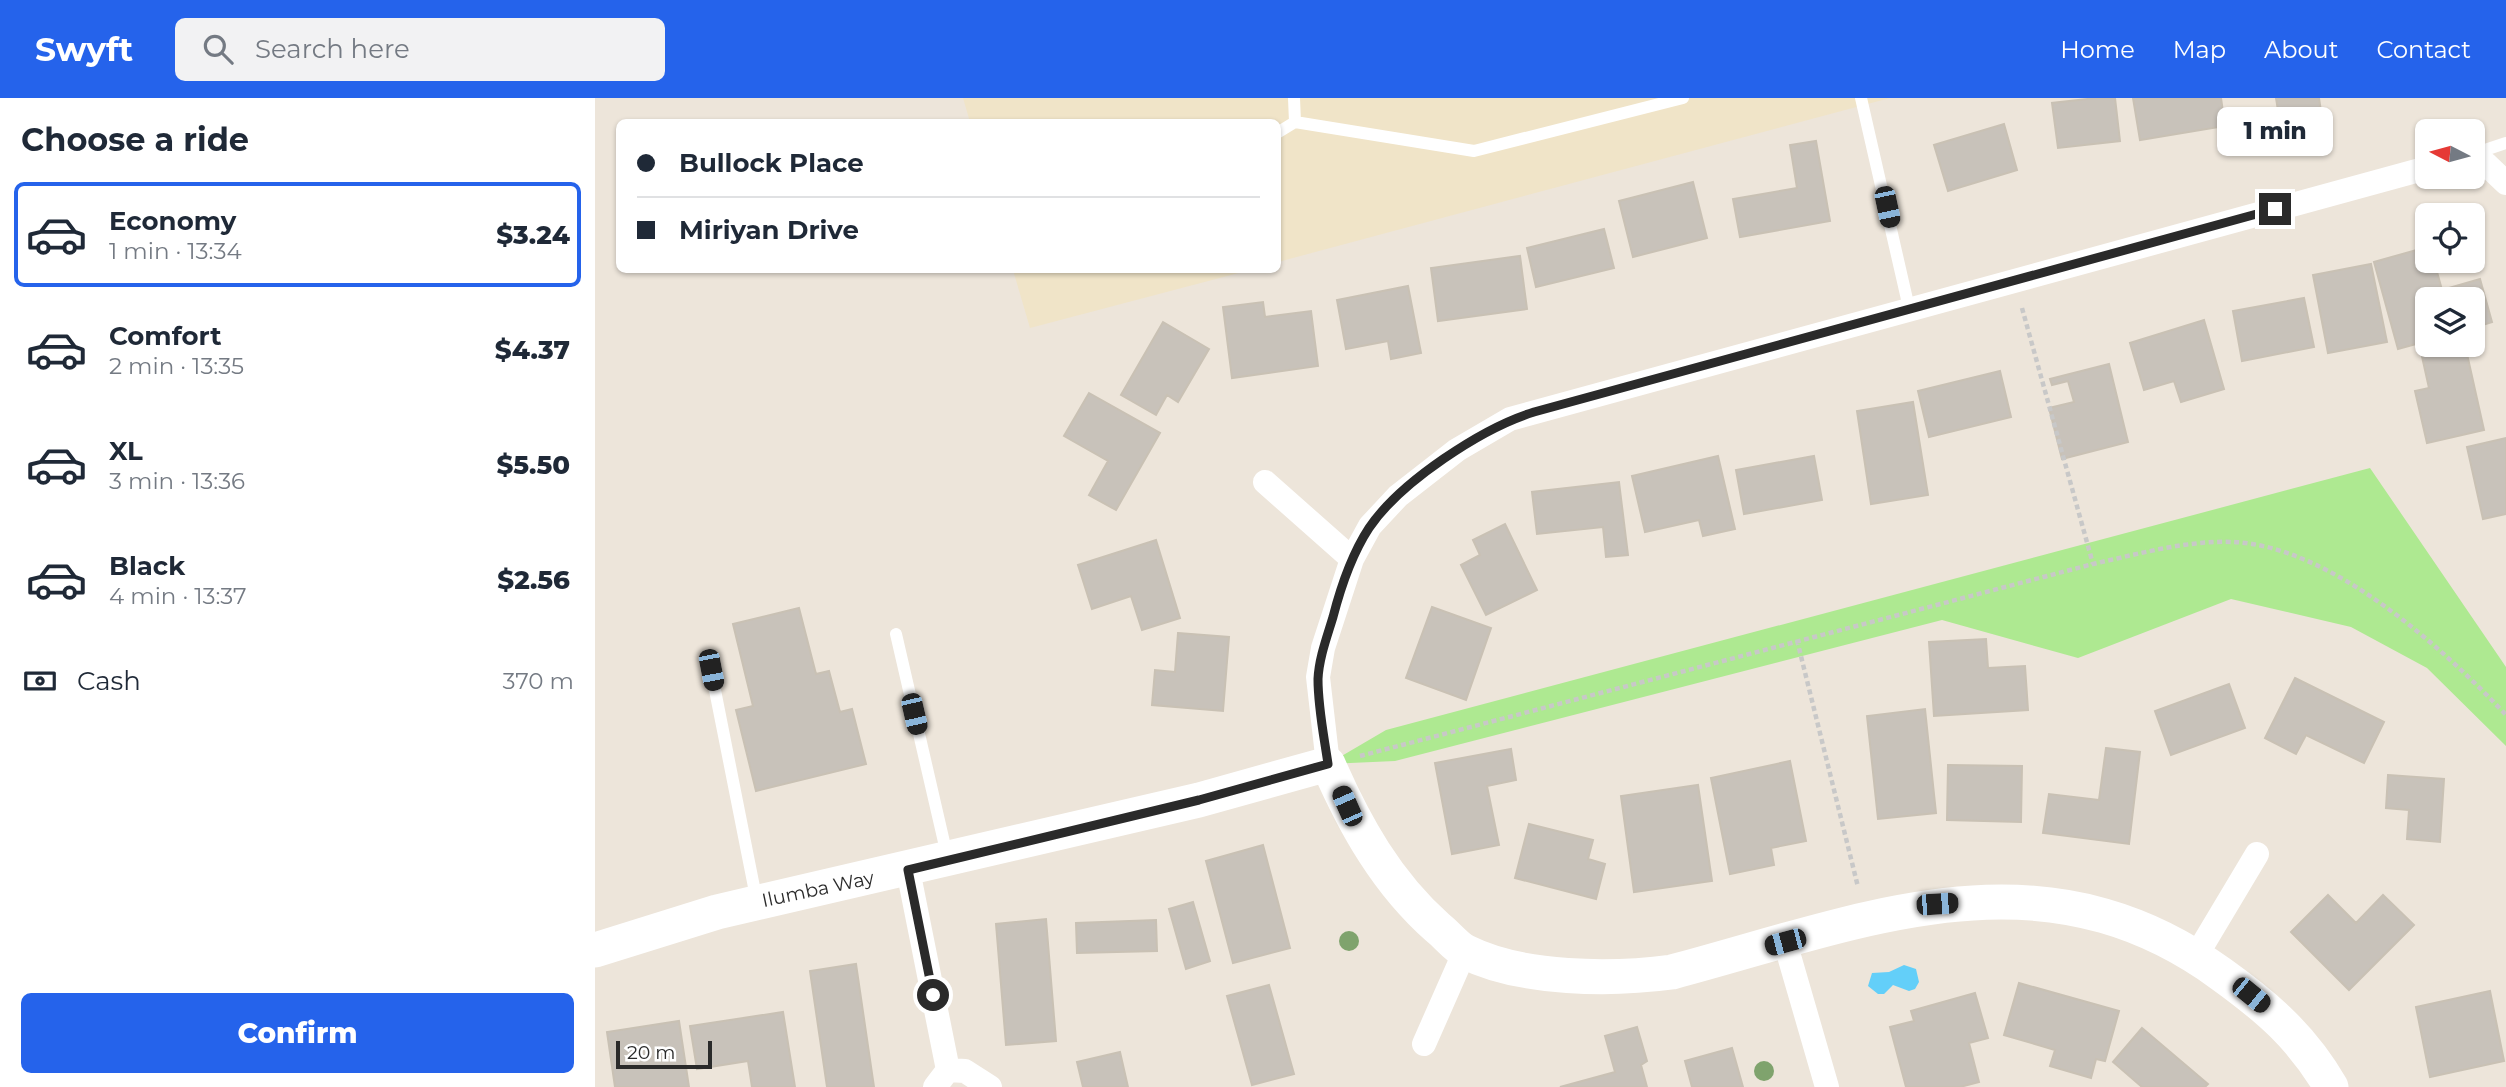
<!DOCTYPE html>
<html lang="en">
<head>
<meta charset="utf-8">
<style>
  body { margin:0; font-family:Montserrat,sans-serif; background:#f2f2f3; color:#1f2937; height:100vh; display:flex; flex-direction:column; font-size:26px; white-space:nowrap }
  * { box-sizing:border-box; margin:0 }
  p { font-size:23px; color:#747a83 }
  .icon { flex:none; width:38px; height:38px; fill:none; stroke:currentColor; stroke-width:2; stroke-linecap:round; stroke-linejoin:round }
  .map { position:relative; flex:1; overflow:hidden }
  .side { display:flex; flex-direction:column; background:#fff; width:595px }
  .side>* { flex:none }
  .banner { position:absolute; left:21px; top:21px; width:665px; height:154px; border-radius:10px; box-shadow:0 2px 5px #0004; display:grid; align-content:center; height:154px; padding:0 21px; background:#fff }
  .needle { width:46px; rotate:276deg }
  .buttons { position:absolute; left:1820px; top:21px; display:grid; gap:14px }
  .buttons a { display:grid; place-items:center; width:70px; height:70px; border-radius:10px; background:#fff; box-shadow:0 2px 5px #0004; font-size:35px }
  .scale { position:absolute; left:21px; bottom:18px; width:96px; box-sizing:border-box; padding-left:7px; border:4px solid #2a2a2a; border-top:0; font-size:19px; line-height:24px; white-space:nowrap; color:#2a2a2a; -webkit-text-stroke:5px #fff; paint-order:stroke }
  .end { position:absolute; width:32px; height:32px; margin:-16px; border:9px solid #2a2a2a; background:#fff; box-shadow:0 0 0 4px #fff }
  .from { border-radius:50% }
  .bubble { position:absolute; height:49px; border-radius:10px; background:#fff; box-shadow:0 2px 5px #0004; font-size:23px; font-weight:800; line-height:49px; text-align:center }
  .car { position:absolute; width:21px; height:42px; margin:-21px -10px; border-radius:9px; box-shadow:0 0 5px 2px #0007; background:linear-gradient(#222 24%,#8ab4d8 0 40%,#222 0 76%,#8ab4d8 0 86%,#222 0) }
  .banner b { display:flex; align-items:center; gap:24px; height:66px; font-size:26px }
  .banner b+b { border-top:2px solid #e0e1e3 }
  .banner i { width:18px; height:18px; background:#1f2937 }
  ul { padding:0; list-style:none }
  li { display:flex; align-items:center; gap:21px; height:105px; margin:0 14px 10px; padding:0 7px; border:4px solid transparent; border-radius:10px }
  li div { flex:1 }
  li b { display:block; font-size:26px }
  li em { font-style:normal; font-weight:800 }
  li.selected { border-color:#2563eb }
  li>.icon { width:63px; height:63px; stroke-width:1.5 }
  h2 { padding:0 21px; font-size:32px; line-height:84px }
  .pay { display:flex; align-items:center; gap:18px; height:77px; padding:0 21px; font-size:26px }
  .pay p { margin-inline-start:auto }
  .button { display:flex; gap:14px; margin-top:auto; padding:14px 21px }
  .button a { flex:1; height:80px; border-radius:10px; background:#2563eb; color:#fff; font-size:28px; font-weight:800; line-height:80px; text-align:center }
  header { display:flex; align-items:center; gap:42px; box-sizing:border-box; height:98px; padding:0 35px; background:#2563eb; color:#fff }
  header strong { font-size:33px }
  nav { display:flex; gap:38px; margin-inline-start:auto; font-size:24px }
  .search { width:490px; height:63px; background:#f2f2f3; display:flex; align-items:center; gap:18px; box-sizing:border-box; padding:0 24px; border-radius:10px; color:#747a83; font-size:26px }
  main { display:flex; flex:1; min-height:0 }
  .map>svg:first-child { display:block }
  .education { fill:#f0e4c8 }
  .green { fill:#aee991 }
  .water { fill:#63cff9 }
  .building { fill:#c8c2ba; stroke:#c9c1b4; stroke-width:2 }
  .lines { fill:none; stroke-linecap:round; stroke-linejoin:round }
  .path { stroke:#c8c8c8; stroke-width:4.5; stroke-dasharray:5 3.5; stroke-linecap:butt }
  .lane { stroke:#fff; stroke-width:12 }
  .street { stroke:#fff; stroke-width:24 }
  .secondary { stroke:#fff; stroke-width:35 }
  .tree { fill:#7fa36d }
  .route { stroke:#2a2a2a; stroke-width:9 }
  .labels { text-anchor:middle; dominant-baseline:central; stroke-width:5; stroke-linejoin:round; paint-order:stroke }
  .street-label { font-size:19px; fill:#2a2a2a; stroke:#fff }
</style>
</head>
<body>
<header>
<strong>Swyft</strong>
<div class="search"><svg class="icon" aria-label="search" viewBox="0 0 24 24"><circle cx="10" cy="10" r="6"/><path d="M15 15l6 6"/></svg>Search here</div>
<nav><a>Home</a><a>Map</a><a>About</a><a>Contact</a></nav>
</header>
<main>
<section class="side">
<h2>Choose a ride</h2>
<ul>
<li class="selected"><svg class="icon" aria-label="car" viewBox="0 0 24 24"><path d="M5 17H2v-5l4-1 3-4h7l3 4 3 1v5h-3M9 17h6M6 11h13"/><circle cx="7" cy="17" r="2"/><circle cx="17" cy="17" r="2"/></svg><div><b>Economy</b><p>1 min · 13:34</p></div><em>$3.24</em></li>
<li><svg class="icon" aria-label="car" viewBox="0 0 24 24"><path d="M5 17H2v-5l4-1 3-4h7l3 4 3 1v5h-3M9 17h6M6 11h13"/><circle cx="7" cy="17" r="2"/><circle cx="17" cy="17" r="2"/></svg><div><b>Comfort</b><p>2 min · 13:35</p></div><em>$4.37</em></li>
<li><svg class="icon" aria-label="car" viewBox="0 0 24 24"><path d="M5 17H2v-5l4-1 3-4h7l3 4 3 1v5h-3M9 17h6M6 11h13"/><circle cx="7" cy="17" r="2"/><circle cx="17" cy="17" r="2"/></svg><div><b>XL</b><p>3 min · 13:36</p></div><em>$5.50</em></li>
<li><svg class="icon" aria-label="car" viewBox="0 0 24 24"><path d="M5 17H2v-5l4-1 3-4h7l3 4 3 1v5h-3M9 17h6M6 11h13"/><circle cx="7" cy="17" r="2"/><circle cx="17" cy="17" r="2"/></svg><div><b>Black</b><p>4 min · 13:37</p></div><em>$2.56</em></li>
</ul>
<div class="pay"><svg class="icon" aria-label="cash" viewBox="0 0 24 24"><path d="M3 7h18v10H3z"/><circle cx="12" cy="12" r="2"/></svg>Cash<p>370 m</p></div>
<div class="button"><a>Confirm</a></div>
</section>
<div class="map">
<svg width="1911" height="989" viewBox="0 0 1911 989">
  <rect width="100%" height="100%" fill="#ede5da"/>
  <path class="education" d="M368,0H1295L683,164L682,24H375Z
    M418,172H655L435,230Z"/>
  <path class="green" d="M1775,370L1911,569V648L1832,570L1756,529L1636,501L1483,560L1347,522L800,663L733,666L791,632Z"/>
  <path class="water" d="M1309,867L1321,871L1324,884L1320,891L1314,893L1298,887L1289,896H1283L1273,888L1277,875L1294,874Z"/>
  <path class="building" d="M1501,0H1520L1525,43L1463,50L1457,5Z
    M1538,0H1626L1630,28L1545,42Z
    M1681,0H1724L1727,20L1685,25Z
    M1409,26L1422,72L1353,93L1339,47Z
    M1221,43L1235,123L1145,139L1138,101L1202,90L1195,47Z
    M1098,84L1112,140L1038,159L1024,103Z
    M1009,131L1019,170L941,189L932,150Z
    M1832,149V163H1839L1847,192L1885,181L1897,224L1878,230V201H1832V243L1803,251L1779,164Z
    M925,158L932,211L843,223L836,170Z
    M1776,166L1792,244L1733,255L1718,177Z
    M813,188L826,255L796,261L793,243L751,251L742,202Z
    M1709,200L1719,249L1647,263L1638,213Z
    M668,204L670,219L716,213L723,268L637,280L628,209Z
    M1609,222L1629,291L1586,304L1579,283L1549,292L1535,245Z
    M568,224L614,251L583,304L572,297L561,317L526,297Z
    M1859,247H1870L1889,332L1832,345L1820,293L1834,290L1826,254Z
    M1514,266L1533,344L1467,361L1454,310L1479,304L1473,283L1457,287L1455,281Z
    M1405,273L1416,319L1334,339L1323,293Z
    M494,295L565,335L521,412L494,397L513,363L469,338Z
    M1318,304L1333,397L1276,406L1262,313Z
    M1911,340V416L1888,421L1872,349Z
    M1123,358L1140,431L1108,438L1104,422L1050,434L1037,378Z
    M1219,358L1227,402L1149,416L1141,372Z
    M1024,384L1033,457L1011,459L1008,429L942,436L937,394Z
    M910,426L942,492L891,517L866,467L885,457L878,442Z
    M561,442L585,520L547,532L536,498L497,511L483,467Z
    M837,509L896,530L871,602L811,580Z
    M204,510L221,576L234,573L245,614L257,611L271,666L161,693L141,612L158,608L138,526Z
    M583,535L634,539L628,613L557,607L560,572L580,574Z
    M1391,541L1393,570L1430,568L1433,612L1339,618L1334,544Z
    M1700,580L1789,624L1769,665L1711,637L1701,656L1670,640Z
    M1634,586L1650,630L1576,657L1560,613Z
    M1330,611L1341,715L1283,721L1272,618Z
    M1511,650L1545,654L1534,746L1448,735L1454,696L1504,702Z
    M916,651L921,682L892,688L904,747L857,756L840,665Z
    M1195,663L1211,743L1176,750L1179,767L1135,776L1116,680Z
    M1353,667L1427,668L1426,724L1352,722Z
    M1793,677L1849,681L1845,744L1812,741L1814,712L1791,710Z
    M1103,687L1117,783L1039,794L1026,698Z
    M934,726L998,742L993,761L1010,766L1001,801L920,780Z
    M668,747L695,850L638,865L611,763Z
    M1733,797L1761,825L1788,797L1819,827L1754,892L1696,834Z
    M598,804L615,863L591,871L574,811Z
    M451,821L461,943L411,947L401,826Z
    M561,822L562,853L482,855L481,825Z
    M261,866L279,989H232L215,873Z
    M1424,885L1524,913L1510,963L1501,961L1496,980L1455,968L1460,952L1409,937Z
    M674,887L699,976L657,987L632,898Z
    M1895,893L1909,963L1835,979L1821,909Z
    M1380,895L1393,940L1374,945L1384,984L1365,989H1311L1295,929L1319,923L1316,913Z
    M188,914L200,989H157L153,963L102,971L95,928Z
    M84,923L94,989H20L12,934Z
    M1042,929L1052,963L1046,967L1052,989H965L1020,974L1010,938Z
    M1547,930L1613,986L1610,989H1547L1518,964Z
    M1137,950L1148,989H1097L1090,963Z
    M525,954L533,989H488L482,964Z"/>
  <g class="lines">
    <path class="path" d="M1427,210L1498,466
      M1202,542L1263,789
      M765,658L1498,466C1543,456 1592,442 1639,444C1737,449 1847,549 1911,617"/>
    <path class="lane" d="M699,0L700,24
      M1266,0L1314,210
      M682,35L700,24L879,53L1088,0
      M1878,56L1911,45
      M301,536L352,757
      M116,572L162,804"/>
    <path class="street" d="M1878,62L1891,66L1911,85
      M670,384L757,461
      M733,666L723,579L728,550L757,461L775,428L803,398L862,352L915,321L1832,70
      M313,772L353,972L340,989
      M1190,844L1232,989
      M1601,858L1662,756
      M829,946L870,853
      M353,972L370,973L395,989"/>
    <path class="secondary" d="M0,852L122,814L604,702L733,666C760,728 792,785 843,830C852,837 861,849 871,854C927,882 1017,882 1077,874C1269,823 1446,745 1626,876C1672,909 1707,939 1736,989"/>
  </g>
  <g class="tree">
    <circle cx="754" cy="843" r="10"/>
    <circle cx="1169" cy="973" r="10"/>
  </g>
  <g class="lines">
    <path class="route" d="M338,897L313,772L604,702L733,666C729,638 723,610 723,581C724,560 732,539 738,519C746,488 757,456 774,430C805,384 887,330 939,314L1680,111"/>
  </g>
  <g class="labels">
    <g class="street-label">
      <text transform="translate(223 791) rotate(-12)">Ilumba Way</text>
    </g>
  </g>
</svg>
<div class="buttons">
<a><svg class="needle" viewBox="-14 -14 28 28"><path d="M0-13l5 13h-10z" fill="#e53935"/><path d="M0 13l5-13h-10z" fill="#747a83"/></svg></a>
<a><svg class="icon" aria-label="locate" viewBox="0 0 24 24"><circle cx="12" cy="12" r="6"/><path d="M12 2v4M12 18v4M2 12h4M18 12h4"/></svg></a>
<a><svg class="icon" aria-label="layers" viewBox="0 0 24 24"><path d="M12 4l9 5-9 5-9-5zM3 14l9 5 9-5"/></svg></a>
</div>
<div class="scale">20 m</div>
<i class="end from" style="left:338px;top:897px"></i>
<i class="end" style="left:1680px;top:111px"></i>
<div class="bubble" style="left:1622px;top:9px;width:116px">1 min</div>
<i class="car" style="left:1292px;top:109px;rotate:168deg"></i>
<i class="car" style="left:116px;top:572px;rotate:169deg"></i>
<i class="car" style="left:319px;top:616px;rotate:167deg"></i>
<i class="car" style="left:752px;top:708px;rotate:336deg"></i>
<i class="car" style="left:1342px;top:806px;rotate:86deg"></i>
<i class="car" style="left:1190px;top:844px;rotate:255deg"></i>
<i class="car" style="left:1656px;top:897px;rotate:129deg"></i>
<div class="banner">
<b><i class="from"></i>Bullock Place</b>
<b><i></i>Miriyan Drive</b>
</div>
</div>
</main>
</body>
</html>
